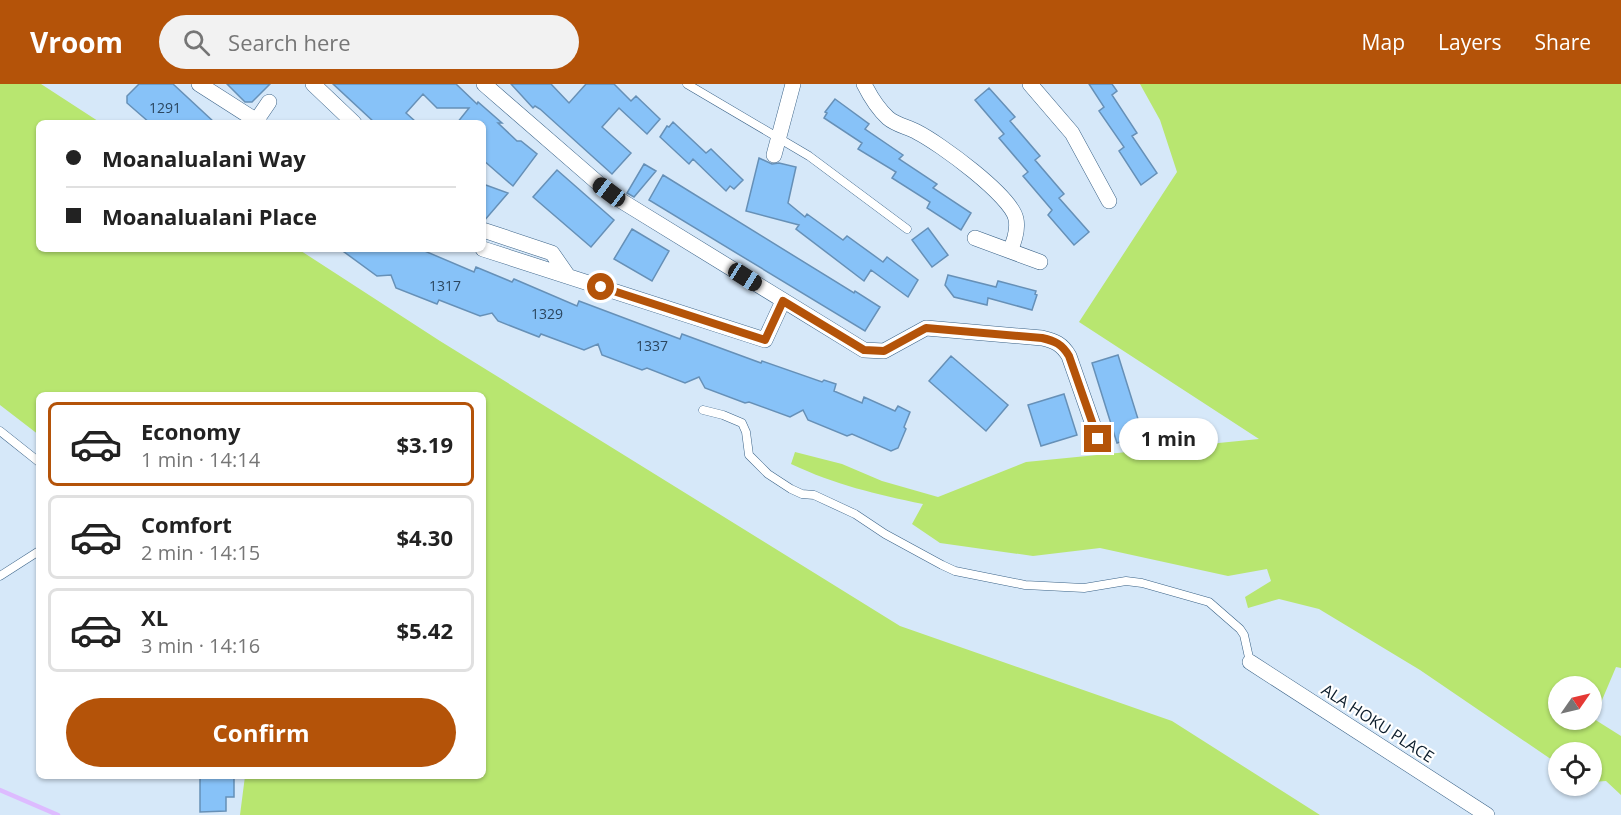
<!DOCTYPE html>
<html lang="en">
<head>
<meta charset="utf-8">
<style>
  body { margin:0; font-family:"Open Sans",sans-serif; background:#f2f2f2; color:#222; height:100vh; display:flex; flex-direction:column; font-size:22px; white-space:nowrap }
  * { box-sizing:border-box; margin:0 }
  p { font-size:20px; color:#767676 }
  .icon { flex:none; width:33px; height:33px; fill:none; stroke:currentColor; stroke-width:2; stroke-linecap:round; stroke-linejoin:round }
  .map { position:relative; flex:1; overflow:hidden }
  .side { position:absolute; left:36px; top:308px; width:450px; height:387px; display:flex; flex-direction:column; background:#fff; border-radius:9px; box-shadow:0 2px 4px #0004 }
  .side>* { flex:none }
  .top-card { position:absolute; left:36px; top:36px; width:450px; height:132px; border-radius:9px; box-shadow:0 2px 4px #0004; display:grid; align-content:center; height:132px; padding:0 30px; background:#fff }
  .needle { width:39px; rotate:56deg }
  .tools { position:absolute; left:1548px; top:592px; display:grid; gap:12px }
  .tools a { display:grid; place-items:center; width:54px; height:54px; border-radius:50%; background:#fff; box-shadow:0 2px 4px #0004; font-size:30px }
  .end { position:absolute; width:27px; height:27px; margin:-14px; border:8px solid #b45309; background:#fff; box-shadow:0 0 0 3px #fff }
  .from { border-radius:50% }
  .bubble { position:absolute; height:42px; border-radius:21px; background:#fff; box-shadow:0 2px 4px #0004; font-size:20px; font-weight:700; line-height:42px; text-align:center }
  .car { position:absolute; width:18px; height:36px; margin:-18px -9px; border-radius:8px; box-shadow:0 0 4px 2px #0007; background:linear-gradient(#222 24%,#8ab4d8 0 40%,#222 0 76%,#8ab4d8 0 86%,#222 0) }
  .top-card b { display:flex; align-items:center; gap:21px; height:57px; font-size:22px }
  .top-card b+b { border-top:2px solid #e0e0e0 }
  .top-card i { width:15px; height:15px; background:#222 }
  ul { padding:10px 0 0; list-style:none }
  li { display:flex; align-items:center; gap:18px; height:84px; margin:0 12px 9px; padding:0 18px; border:3px solid #e0e0e0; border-radius:9px }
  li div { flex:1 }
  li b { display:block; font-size:22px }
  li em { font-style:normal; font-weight:700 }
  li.on { border-color:#b45309 }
  li>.icon { width:54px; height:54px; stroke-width:1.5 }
  .action { display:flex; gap:12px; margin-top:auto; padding:12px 30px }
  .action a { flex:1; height:69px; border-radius:36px; background:#b45309; color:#fff; font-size:24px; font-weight:700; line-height:69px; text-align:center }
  header { display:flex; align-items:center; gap:36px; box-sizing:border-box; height:84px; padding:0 30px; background:#b45309; color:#fff }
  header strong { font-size:28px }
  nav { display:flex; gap:33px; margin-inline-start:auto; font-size:21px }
  .search { width:420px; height:54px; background:#f2f2f2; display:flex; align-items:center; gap:15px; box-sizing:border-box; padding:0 21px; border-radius:33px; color:#767676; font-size:22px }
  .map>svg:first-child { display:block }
  .green { fill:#b8e670; fill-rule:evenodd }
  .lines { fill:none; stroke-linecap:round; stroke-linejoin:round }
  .stream { stroke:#dbf; stroke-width:4.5 }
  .building { fill:#87c2f8; stroke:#6690b7; stroke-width:1.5 }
  .service-casing { stroke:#3a6287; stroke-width:9 }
  .minor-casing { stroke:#3a6287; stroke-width:16 }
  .service { stroke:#fff; stroke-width:8 }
  .minor { stroke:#fff; stroke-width:15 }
  .route { stroke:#b45309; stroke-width:8 }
  .labels { text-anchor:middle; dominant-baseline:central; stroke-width:4.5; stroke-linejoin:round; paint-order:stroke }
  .number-label { font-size:14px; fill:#2b465f }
  .street-label { font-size:16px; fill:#0c1d2c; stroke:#fff }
</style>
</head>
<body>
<header>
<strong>Vroom</strong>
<div class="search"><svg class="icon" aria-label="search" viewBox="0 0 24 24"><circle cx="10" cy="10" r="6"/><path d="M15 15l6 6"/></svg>Search here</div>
<nav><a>Map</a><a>Layers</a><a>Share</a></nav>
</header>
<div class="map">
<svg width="1621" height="731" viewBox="0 0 1621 731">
  <rect width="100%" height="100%" fill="#d6e8f9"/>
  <path class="green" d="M0,0H41L101,39H39V165H298L440,257L900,542L1172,637L1320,731H240L245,692H483V310H39V351L0,321Z
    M1140,0H1621V584L1616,583L1594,635L1621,652V711L1606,697L1592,698V669H1558V680L1420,586L1319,525L1279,515L1248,524L1245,513L1271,497L1267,485L1228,492L1100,464L1033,472L940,459L912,440L923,420C875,410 836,401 791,380L795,368L842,380L882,397L938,413L1026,378L1259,355L1079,238L1177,88L1160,36ZM1558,603H1592V636H1558Z"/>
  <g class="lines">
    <path class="stream" d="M0,706L58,731"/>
  </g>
  <path class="building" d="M139,0H173L215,39H150L127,19V12Z
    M227,0H270L252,18H245Z
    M333,0H456L477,20L478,18L502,39H498L517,57H521L537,70L513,102L483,76V39H457L469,24H437L423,10L406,29L416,38H374Z
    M511,0H551L569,19L586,0H614L631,17L636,12L660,35L647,50L619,24L602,43L631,69L612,90L540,25L535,22L533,24Z
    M1089,0H1112L1117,7L1112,11L1137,49L1132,52L1157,89L1141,101L1119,67L1124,63L1099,27L1104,23Z
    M989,4L1015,33L1010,37L1040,72L1035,76L1064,110L1059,114L1089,148L1074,161L1048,131L1052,126L1023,92L1028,88L999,54L1004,50L975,16Z
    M835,15L869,40L865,45L903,71L899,75L937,100L933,104L971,129L961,146L927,124L930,118L892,94L896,88L858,65L862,59L824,34L827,29L825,28Z
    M673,38L706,69L711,65L743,96L734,105L730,102L726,107L693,75L689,80L660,53L667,42L669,43Z
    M759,74L772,80L779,79L796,83L788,119L805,133L807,130L843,156L847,152L883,178L887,173L918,196L908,213L871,186L864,197L796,145L799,141L746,127Z
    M644,80L656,87L634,113L627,109Z
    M557,86L614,136L591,163L533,113Z
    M663,91L854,209L855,207L880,223L865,247L649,116Z
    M483,100L508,109L484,137L483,136Z
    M928,144L948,171L932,183L912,156Z
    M632,145L669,167L652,197L614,175Z
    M340,165H420L474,188L476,183L512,198L514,195L577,222L579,217L680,255L682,250L761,279L762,277L822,298L824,296L836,300L834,307L862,319L864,313L895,327L898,322L910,328L904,343L906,345L898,364L891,367L852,350L847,352L808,336L803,326L790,333L749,318L745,319L705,304L699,293L685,299L647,284L642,286L602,271L598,260L584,266L541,250L539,253L498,237L492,229L480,232L439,216L437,220L396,204L391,191L377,192Z
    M948,191L996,203L998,197L1036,207L1035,210L1037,211L1032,226L988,214L987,221L954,213L945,201Z
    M1118,271L1143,351L1117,359L1092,279Z
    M951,272L1008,321L986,347L929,297Z
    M1064,310L1077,351L1041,362L1028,321Z
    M200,692H234V713H226V727L200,728Z"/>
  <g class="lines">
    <defs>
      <path id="service" d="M687,0L809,72L907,145
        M703,326L723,331L742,339L746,348L749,371L768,390L791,405L802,410L814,411L855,430L885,450L942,481L955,487L1025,501L1084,504L1126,497L1142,499L1209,518L1240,545L1244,551L1250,578
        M0,347L39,378
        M0,492L39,467"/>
      <path id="minor" d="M199,0L260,39
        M313,0L354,39
        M484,0L598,99L620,116L864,266L884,267L926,244L1042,254C1055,257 1062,260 1069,272L1098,355
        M864,0C870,12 878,25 888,34C896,41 908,43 917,48C939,59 1012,112 1016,135C1018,145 1014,158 1010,167
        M1030,0L1072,49L1109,117
        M256,37L269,18
        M774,71L793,0
        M483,146L552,169L568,192
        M975,154L1040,178
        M483,165L765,256L783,217
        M1250,578L1487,731"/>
    </defs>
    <use href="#service" class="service-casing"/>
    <use href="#minor" class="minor-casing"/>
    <use href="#service" class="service"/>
    <use href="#minor" class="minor"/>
  </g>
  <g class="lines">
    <path class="route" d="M601,203L765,256L783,217L864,266L884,267L926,244L1042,254C1055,257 1062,260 1069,272L1098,355"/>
  </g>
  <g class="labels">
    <g class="number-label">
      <text x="165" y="23">1291</text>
      <text x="445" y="201">1317</text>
      <text x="547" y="229">1329</text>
      <text x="652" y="261">1337</text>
    </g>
    <g class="street-label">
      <text transform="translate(1378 639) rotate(33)">ALA HOKU PLACE</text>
    </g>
  </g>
</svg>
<div class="tools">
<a><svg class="needle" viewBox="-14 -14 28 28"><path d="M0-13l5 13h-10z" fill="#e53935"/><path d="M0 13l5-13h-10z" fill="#767676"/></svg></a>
<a><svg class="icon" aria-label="locate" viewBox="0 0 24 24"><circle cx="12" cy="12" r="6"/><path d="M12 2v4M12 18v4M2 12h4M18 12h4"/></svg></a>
</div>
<i class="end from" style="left:601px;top:203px"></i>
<i class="end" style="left:1098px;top:355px"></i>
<div class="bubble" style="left:1119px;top:334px;width:99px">1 min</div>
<i class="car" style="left:609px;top:108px;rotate:307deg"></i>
<i class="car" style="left:745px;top:193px;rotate:122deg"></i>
<div class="top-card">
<b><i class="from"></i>Moanalualani Way</b>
<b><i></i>Moanalualani Place</b>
</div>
<section class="side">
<ul>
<li class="on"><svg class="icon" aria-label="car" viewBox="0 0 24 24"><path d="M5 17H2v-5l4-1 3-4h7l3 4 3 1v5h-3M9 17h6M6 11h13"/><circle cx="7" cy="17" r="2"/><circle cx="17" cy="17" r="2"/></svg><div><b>Economy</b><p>1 min · 14:14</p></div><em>$3.19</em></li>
<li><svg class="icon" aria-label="car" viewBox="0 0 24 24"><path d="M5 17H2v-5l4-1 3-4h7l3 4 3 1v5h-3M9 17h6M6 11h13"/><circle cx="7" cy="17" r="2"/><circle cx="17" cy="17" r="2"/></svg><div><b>Comfort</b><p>2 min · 14:15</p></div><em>$4.30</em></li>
<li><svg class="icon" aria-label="car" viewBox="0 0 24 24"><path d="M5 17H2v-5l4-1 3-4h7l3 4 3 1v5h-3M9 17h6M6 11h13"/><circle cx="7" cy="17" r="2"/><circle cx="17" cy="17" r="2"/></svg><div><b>XL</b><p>3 min · 14:16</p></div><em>$5.42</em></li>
</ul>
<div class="action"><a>Confirm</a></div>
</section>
</div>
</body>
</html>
